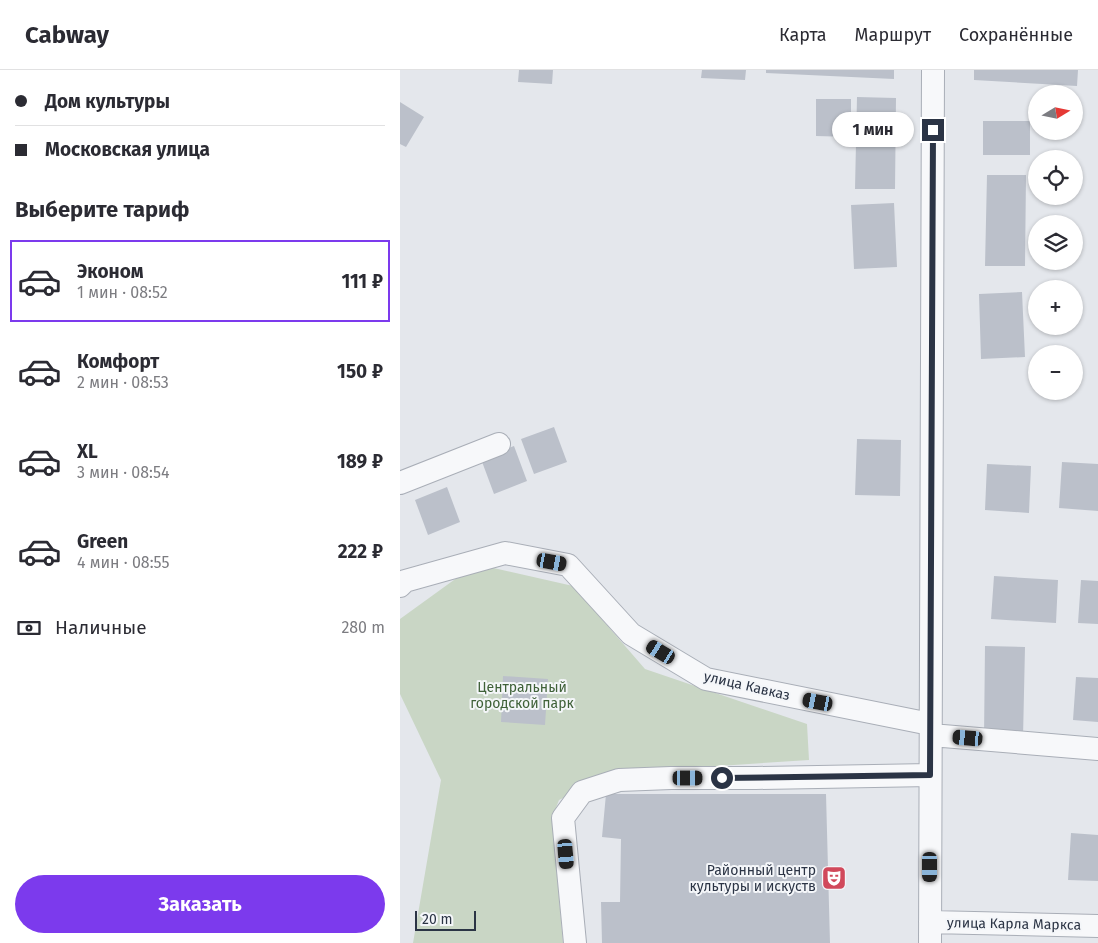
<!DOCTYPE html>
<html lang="ru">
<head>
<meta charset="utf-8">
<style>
  body { margin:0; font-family:"Fira Sans",sans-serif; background:#f2f2f3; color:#2b2b33; height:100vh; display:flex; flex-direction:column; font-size:19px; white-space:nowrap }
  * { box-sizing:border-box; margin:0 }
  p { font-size:16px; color:#7c7c81 }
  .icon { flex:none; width:28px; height:28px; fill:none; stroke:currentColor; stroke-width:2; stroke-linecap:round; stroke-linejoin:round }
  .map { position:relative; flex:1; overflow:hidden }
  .panel { display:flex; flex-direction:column; background:#fff; width:400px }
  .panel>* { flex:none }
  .guide { display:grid; align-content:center; height:110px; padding:0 15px; background:#fff }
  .needle { width:32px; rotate:80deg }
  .tools { position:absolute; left:628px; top:15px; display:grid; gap:10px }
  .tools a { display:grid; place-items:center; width:55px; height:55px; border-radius:50%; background:#fff; box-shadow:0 1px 4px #0004; font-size:25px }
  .scale { position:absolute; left:15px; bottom:12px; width:61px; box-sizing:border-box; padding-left:5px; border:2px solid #2b3445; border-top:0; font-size:14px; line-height:18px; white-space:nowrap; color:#2b3445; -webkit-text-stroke:4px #f4f6f9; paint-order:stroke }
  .end { position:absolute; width:22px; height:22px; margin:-11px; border:6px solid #2b3445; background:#fff; box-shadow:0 0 0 2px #fff }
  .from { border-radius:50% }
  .bubble { position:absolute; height:35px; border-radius:18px; background:#fff; box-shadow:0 1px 4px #0004; font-size:16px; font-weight:700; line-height:35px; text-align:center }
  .car { position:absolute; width:15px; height:30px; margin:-15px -8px; border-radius:6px; box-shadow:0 0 4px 1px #0007; background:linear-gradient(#222 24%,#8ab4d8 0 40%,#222 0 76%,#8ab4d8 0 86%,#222 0) }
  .guide b { display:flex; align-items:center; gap:18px; height:48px; font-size:19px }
  .guide b+b { border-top:1px solid #e1e1e2 }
  .guide i { width:12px; height:12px; background:#2b2b33 }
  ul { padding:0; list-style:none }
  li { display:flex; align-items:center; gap:15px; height:82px; margin:0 10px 8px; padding:0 5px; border:2px solid transparent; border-radius:0px }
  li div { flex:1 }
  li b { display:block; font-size:19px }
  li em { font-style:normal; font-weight:700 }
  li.active { border-color:#7c3aed }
  li>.icon { width:45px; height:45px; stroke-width:1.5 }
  h2 { padding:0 15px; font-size:22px; line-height:60px }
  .pay { display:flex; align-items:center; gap:12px; height:55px; padding:0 15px; font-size:19px }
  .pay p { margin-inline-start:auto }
  .cta { display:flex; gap:10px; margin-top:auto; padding:10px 15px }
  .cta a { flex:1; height:58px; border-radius:30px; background:#7c3aed; color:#fff; font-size:20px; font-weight:700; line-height:58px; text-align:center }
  header { display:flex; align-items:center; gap:30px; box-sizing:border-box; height:70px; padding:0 25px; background:#fff; border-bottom:1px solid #e1e1e2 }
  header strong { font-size:24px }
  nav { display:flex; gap:28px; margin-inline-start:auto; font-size:18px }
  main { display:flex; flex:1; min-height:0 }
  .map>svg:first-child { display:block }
  .green { fill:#c9d6c5 }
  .building { fill:#bbc0ca }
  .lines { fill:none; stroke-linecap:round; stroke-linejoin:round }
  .minor-casing { stroke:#a9aeb7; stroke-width:24 }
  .minor { stroke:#f7f8fa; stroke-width:22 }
  .route { stroke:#2b3445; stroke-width:6 }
  .labels { text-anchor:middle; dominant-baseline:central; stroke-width:4; stroke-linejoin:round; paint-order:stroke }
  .street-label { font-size:14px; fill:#2b3445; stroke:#f4f6f9 }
  .park-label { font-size:14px; fill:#3f6138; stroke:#f4f6f9 }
  .poi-label { font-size:14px; fill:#2b3445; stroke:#f4f6f9; text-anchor:end }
</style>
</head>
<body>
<header>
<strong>Cabway</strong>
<nav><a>Карта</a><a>Маршрут</a><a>Сохранённые</a></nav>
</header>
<main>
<section class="panel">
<div class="guide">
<b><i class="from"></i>Дом культуры</b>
<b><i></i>Московская улица</b>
</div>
<h2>Выберите тариф</h2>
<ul>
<li class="active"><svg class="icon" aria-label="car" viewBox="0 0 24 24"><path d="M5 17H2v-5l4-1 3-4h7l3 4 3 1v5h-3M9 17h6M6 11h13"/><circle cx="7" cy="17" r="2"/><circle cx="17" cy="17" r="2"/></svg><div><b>Эконом</b><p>1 мин · 08:52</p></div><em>111 ₽</em></li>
<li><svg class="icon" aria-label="car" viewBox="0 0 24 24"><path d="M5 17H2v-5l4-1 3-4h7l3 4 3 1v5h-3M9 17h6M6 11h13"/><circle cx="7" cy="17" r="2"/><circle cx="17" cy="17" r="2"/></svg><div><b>Комфорт</b><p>2 мин · 08:53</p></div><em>150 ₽</em></li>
<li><svg class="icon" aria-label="car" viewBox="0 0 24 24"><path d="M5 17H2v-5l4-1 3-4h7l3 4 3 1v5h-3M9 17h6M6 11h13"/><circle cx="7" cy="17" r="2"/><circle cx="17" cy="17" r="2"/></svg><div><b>XL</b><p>3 мин · 08:54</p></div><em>189 ₽</em></li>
<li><svg class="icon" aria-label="car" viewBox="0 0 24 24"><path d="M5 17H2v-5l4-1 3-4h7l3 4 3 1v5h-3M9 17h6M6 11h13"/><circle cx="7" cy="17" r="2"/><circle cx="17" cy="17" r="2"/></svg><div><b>Green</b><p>4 мин · 08:55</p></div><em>222 ₽</em></li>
</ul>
<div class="pay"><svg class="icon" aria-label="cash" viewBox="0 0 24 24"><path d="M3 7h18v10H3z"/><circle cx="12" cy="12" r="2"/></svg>Наличные<p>280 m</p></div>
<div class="cta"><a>Заказать</a></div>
</section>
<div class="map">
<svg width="698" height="873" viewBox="0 0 698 873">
  <rect width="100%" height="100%" fill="#e4e7ec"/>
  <path class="green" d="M76,494L173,516L245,599L407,654L409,690L213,703L159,730L152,748L163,873H13L41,710L0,624V549Z"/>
  <path class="building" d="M119,0H153L152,14L118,12Z
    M302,0H346L345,10L301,8Z
    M366,0H494V9L366,3Z
    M574,0H678L677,16L574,10Z
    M457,27L496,28L495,119H455Z
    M416,29H451V67L416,66Z
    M0,32L24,47L6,77L0,74Z
    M583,51H630V85H583Z
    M587,105H626L625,196H585Z
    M494,133L497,197L454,199L451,135Z
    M622,222L625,287L581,289L579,224Z
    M154,357L167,392L134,404L121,369Z
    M457,369L501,370L500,426L455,425Z
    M114,376L127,411L94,424L81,389Z
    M662,392L698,394V441L659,438Z
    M587,394L631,396L629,443L585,440Z
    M47,417L60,452L28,465L15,430Z
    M594,506L658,510L656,553L591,549Z
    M681,510L698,511V554L678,553Z
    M585,576L625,577L623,668L584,667Z
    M103,606L148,609L145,655L101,652Z
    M676,607L698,608V652L673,650Z
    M206,724H426L430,873H202L201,832H220L221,769L202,767Z
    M671,763L698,765V811L668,810Z"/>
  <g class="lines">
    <defs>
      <path id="minor" d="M0,413L99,374
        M0,516L5,511L105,483L168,495L231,564L306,609L530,654
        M531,665L698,679
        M530,852L698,856
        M175,873L163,748L182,722L219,710L271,708H356L530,705
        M530,873L533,0"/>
    </defs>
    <use href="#minor" class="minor-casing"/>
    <use href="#minor" class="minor"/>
  </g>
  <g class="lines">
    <path class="route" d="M322,708L530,705L533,60"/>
  </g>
  <defs>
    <symbol id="theatre-square" viewBox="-11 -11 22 22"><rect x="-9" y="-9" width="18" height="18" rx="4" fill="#d1495b" stroke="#f4f6f9"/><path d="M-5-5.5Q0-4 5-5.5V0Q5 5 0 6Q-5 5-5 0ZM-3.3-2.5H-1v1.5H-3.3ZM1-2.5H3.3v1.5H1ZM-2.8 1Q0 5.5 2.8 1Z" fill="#fff"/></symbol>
  </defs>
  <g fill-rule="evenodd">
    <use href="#theatre-square" x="420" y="794" width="28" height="28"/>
  </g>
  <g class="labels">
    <g class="street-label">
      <text transform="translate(347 616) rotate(13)">улица Кавказ</text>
      <text transform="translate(614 854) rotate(1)">улица Карла Маркса</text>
    </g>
    <g class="park-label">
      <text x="122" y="617">Центральный<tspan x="122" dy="16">городской парк</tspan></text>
    </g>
    <g class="poi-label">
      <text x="416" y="800">Районный центр<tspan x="416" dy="16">культуры и искуств</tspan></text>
    </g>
  </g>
</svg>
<div class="tools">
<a><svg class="needle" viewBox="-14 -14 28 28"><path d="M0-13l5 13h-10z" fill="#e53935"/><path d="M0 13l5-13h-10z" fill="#7c7c81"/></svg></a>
<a><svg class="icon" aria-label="locate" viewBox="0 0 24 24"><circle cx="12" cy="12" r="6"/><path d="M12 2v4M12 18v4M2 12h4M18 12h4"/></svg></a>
<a><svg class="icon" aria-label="layers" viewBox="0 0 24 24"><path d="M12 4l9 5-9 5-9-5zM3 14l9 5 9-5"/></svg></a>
<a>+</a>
<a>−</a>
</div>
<div class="scale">20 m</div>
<i class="end from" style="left:322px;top:708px"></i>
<i class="end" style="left:533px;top:60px"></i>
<div class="bubble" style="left:432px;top:42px;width:82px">1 мин</div>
<i class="car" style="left:152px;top:492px;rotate:100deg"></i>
<i class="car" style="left:261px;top:582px;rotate:301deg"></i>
<i class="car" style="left:418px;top:632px;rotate:281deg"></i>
<i class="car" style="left:568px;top:668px;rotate:275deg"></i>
<i class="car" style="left:288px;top:708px;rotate:90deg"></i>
<i class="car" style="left:166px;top:784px;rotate:175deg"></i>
<i class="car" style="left:530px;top:797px;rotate:180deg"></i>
</div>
</main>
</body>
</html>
